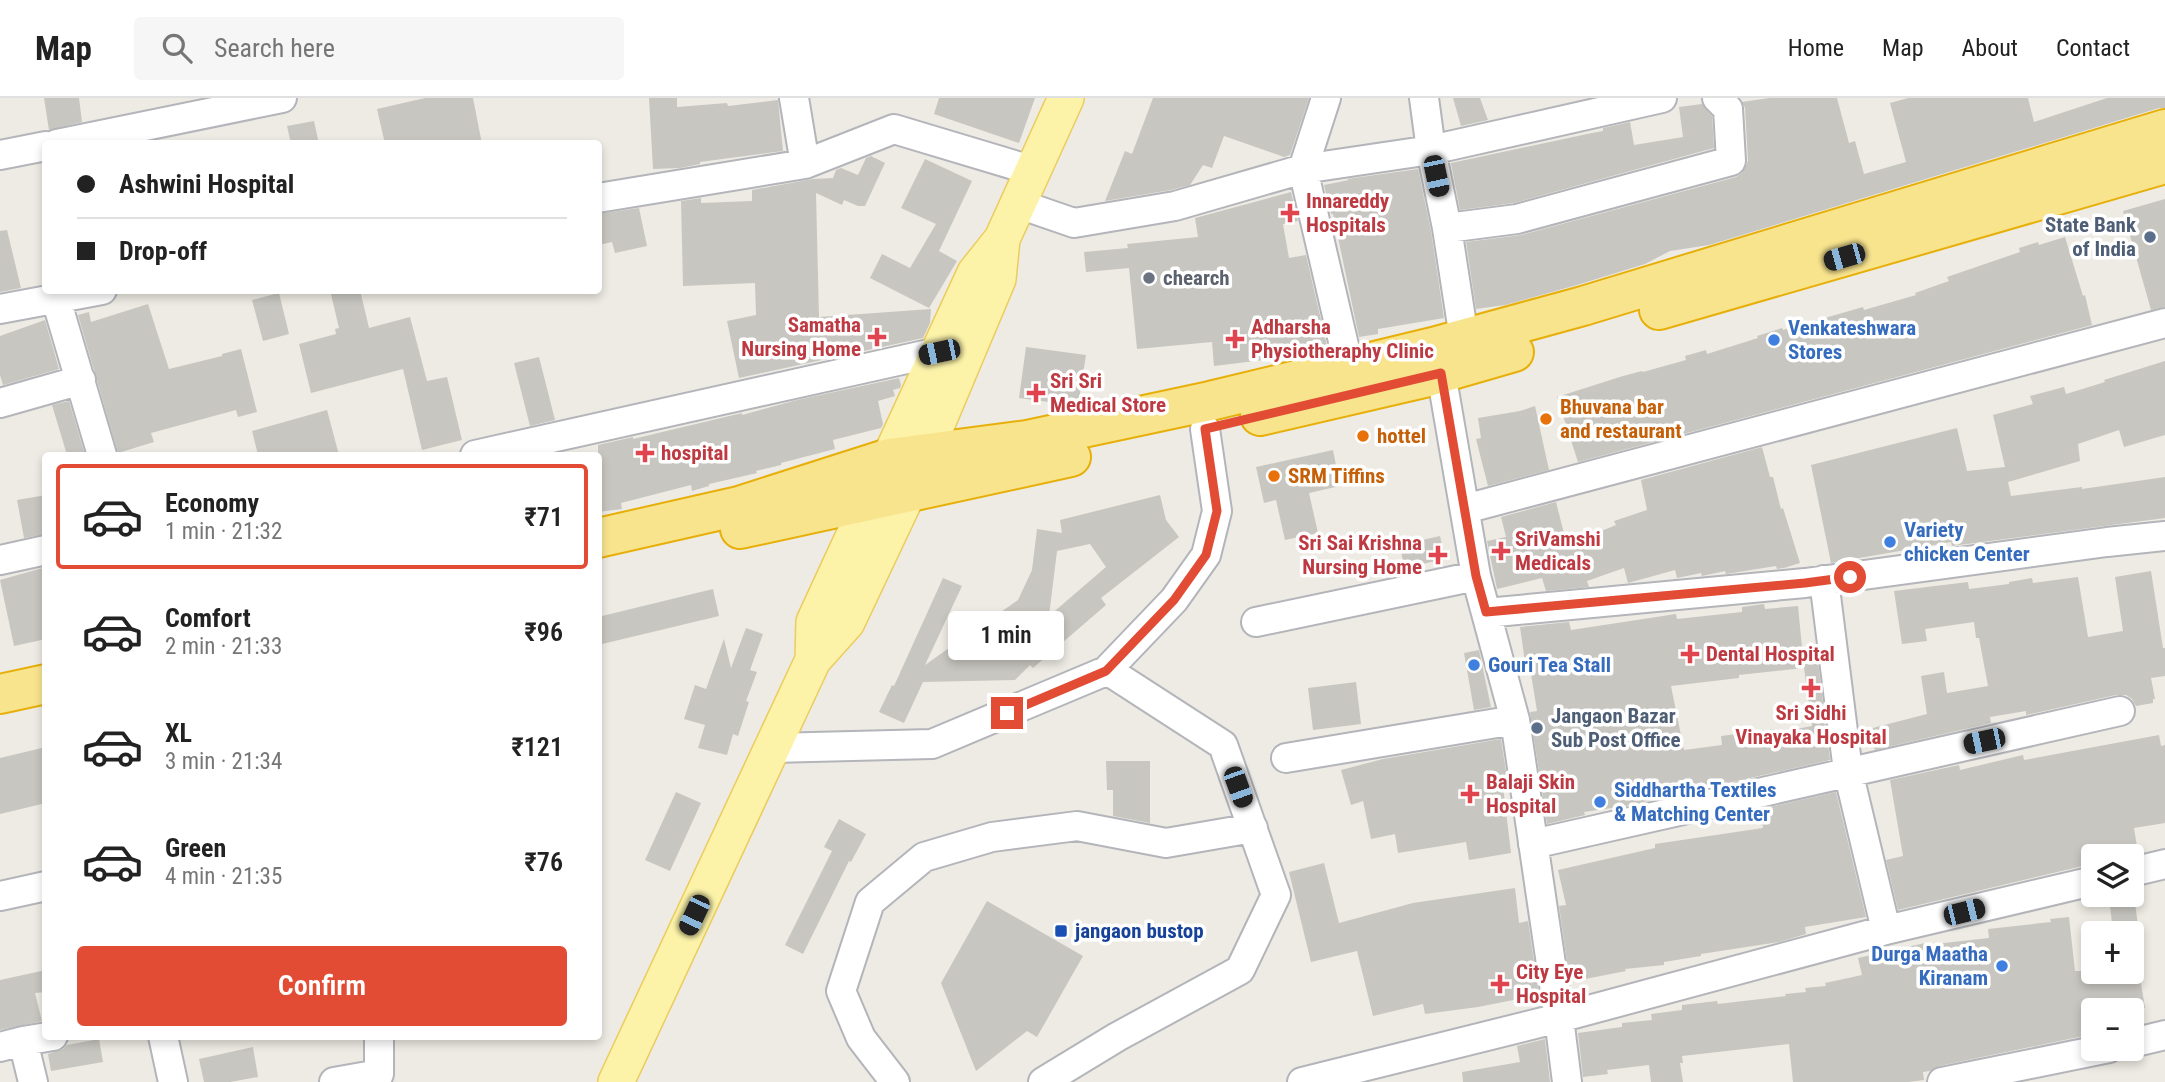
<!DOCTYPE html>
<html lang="en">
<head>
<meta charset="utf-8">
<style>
  body { margin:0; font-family:"Roboto Condensed",sans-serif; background:#f6f6f6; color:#222; height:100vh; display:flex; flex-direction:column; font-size:26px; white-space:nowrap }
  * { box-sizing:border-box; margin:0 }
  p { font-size:23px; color:#767676 }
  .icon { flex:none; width:38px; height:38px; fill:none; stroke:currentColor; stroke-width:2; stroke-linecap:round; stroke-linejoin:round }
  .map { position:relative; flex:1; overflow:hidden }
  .sheet { position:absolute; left:42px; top:354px; width:560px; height:588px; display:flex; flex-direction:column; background:#fff; border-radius:7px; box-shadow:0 4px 10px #0003 }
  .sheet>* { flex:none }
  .guide { position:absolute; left:42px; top:42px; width:560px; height:154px; border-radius:7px; box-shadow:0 4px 10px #0003; display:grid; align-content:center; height:154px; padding:0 35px; background:#fff }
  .buttons { position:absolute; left:2081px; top:746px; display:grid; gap:14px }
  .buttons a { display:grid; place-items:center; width:63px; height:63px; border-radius:7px; background:#fff; box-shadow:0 4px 10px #0003; font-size:35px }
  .end { position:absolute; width:32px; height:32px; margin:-16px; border:9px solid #e24c34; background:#fff; box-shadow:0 0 0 4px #fff }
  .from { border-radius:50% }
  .bubble { position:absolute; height:49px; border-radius:7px; background:#fff; box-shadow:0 4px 10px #0003; font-size:23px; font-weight:600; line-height:49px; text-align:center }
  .car { position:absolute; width:21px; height:42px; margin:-21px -10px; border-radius:9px; box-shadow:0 0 5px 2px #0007; background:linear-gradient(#222 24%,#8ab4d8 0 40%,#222 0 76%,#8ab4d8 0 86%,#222 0) }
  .guide b { display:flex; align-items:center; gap:24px; height:66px; font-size:26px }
  .guide b+b { border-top:2px solid #e0e0e0 }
  .guide i { width:18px; height:18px; background:#222 }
  ul { padding:12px 0 0; list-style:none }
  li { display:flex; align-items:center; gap:21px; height:105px; margin:0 14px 10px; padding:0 21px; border:4px solid transparent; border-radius:7px }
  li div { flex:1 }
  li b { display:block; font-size:26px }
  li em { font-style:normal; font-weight:600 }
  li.active { border-color:#e24c34 }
  li>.icon { width:63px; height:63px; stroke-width:1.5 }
  .action { display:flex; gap:14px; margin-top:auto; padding:14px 35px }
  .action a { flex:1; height:80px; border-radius:7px; background:#e24c34; color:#fff; font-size:28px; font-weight:600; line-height:80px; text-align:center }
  header { display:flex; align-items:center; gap:42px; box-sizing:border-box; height:98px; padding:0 35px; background:#fff; border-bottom:2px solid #e0e0e0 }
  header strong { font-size:33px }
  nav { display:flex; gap:38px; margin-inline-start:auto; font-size:24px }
  .search { width:490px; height:63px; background:#f6f6f6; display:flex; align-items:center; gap:18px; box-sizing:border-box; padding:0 24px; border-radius:7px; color:#767676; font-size:26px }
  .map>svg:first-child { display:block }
  .building { fill:#c8c6c0; fill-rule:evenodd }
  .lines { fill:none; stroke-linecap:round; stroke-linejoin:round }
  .minor-casing { stroke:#b3b5ba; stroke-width:32 }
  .major-casing { stroke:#eccc5d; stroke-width:38 }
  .highway-casing { stroke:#e7af09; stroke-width:42 }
  .minor { stroke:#fff; stroke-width:28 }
  .major { stroke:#fcf3a9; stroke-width:35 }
  .highway { stroke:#f9e48e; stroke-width:38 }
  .route { stroke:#e24c34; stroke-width:9 }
  .health-dot { fill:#e0444e; stroke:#fff; stroke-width:2.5 }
  .service-dot { fill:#5c6f8a; stroke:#fff; stroke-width:2.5 }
  .worship-dot { fill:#6b7280; stroke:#fff; stroke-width:2.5 }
  .shop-dot { fill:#3f7fe0; stroke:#fff; stroke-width:2.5 }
  .food-dot { fill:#e8710a; stroke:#fff; stroke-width:2.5 }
  .transit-dot { fill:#1a4fb4; stroke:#fff; stroke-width:2.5 }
  .labels { text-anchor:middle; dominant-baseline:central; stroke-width:7; stroke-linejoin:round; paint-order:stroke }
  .health-label { font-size:21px; font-weight:bold; fill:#be3a42; stroke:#fff; text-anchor:start }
  .service-label { font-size:21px; font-weight:bold; fill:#4e5e75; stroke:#fff; text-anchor:end }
  .worship-label { font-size:21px; font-weight:bold; fill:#5b616d; stroke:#fff; text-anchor:start }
  .shop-label { font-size:21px; font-weight:bold; fill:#366cbe; stroke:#fff; text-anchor:start }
  .food-label { font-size:21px; font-weight:bold; fill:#c56008; stroke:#fff; text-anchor:start }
  .transit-label { font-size:21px; font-weight:bold; fill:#164399; stroke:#fff; text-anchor:start }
</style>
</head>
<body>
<header>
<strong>Map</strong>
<div class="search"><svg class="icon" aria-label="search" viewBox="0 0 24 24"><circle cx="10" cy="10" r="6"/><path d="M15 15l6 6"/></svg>Search here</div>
<nav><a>Home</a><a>Map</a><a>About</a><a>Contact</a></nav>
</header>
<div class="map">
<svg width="2165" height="984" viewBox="0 0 2165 984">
  <rect width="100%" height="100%" fill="#edebe3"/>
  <path class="building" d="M44,0H79L82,24L49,32Z
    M425,0H473L482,46H385L377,11Z
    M649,0H677V9L727,5L728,8L778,2L783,53L700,64V66L680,70L653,71Z
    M939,0H1035L1019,45L934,16Z
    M1153,0H1309L1290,57L1284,59L1224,38L1212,70L1203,67L1190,87L1171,92L1105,103L1125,53L1132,56Z
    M1453,0H1480L1488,22L1461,28Z
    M1769,0H1837L1849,45L1855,43L1864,76L1906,64L1890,5L1908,0H2028L2034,24L2107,0H2165V10H2159L1709,147L1670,153L1645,166L1577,187L1505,207L1476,211L1466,144L1521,137L1736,79L1742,75L1748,63L1745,10L1742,4Z
    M1702,6L1712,18L1714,50L1514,105L1460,112L1451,65L1592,35L1603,33V30L1630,24L1634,47L1683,39L1679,9Z
    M314,23L319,46H291L287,28Z
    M871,58L885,65L865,108H858L844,102L842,107L816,95L819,219L931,211L930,225L923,240L739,280L727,223L756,217L755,185L683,188L681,103L701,100V105L752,103V92L813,81L833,80L836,72L841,70L858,77L866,60Z
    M925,61L972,83L939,153L957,163L929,210L870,180L882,156L910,170L936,126L901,110Z
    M1418,71L1431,133L1444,220L1378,231V236L1359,239L1333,116H1331L1324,87L1349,82L1347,81Z
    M1291,94L1298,123L1283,126L1289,160L1306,157L1327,248L1303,252L1304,257L1214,268L1212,244L1137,251L1129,170L1086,174L1084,154L1128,150L1127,146L1198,139L1195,120Z
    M2165,101V209L2151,212L2123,113Z
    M639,110L647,148L615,155L612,144L598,147V116Z
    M7,132L21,190L0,194V133Z
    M2065,139L2083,198L2085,197L2092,227L1578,364L1557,299L1623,278L1642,273L1643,274L1686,262L1685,258L1706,252L1707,256L1758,240L1757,238L1782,230L1783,232L1863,209L1864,212L1916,197L1915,195L1949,183L1947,179L2020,154L2019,150L2038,144L2039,147Z
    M330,192H360L369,230L410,219L427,283L447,279L462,342L422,352L403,271L311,295L299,246L336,236L335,231L339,230Z
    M279,195L289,236L263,243L252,202Z
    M148,206L169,271L222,258V256L241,251L257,314L238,319L236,312L151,335L154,344L118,355L78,217L89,214L91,224Z
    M45,222L59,271L3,287L0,277V238Z
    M1026,249L1086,257L1078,308L1019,300Z
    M539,259L555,322L530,328L514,265Z
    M2165,263V337L2124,349L2119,332L2078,346L2080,363L2008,384L2011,398L2082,389V391L2165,379V420L1952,448L1951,444L1831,465L1811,367L1957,330L1967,373L2005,369L1993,317L2033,306L2030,298L2064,289L2066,296L2105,284L2104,282Z
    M899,280L901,287L900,290L893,292L895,298L878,303L883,326L881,330L833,342L835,351L781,365V367L756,373L757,375L709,386V388L692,393L691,387L621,405L622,411L598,414V347L633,339V341L742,315V317L797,302Z
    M69,303L85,357H67L52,307Z
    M1535,308L1549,372L1488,388L1476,341L1481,340L1478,320L1520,313Z
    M327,312L339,357H258L252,333Z
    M1762,349L1770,379H1773L1781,411L1783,410L1800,465L1784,470L1777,471L1776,468L1726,476L1725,473L1702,478L1701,475L1677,480L1675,472L1628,485L1624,470L1587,483L1589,489L1546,493L1542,480L1497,491L1487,443L1506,439L1501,419L1556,404L1567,447L1616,427L1614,423L1647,412L1641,382Z
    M1333,352L1340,388L1309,395L1318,435L1285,442L1276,402L1264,405L1256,369Z
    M46,397V436L24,440L17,402Z
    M1160,397L1166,422L1179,439L1101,500L1106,507L1033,570L1030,567L1015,582L923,584L904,625L879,614L892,587L894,588L943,480L962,488L925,567L966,538L998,537L988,523L1018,502L1032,472L1037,431L1062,435L1060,422ZM1090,446L1106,469L1049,518L1057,453Z
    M1440,438L1445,461L1404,470L1400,447Z
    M46,469V541L14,548L0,482Z
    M2151,473L2163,550H2165V578L2151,580L2155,601H2153V605L2136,608L2132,601L2126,597H2116L2026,617V613L1990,619L1991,625L1875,652L1869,631L1927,616L1921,578L1944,574L1947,595L1988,588L1979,540H1976L1974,524L1925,531L1927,543L1902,546L1894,493L1968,484L1969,491L2009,486V484L2032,480L2033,485L2078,479L2088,539L2123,533L2115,479Z
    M713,491L719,518L598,547V519Z
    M1764,506L1765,511L1798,508L1802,549L1816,548L1830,662L1626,708L1584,714L1585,717L1547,726L1530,614L1537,613L1530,570L1526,571L1520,529L1569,524L1571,532L1676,516L1677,521L1742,514V509ZM1804,570L1812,628L1775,635V631L1721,638L1722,647L1684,652L1671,588L1739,580V577Z
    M746,530L763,536L750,572L757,574L746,603L749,604L738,638L733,636L727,657L698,650L705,627L684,621L695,587L706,591L724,541L731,570Z
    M1479,552L1491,609L1474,612L1464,555Z
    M1356,584L1361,626L1313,632L1308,590Z
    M2159,637L2161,648L2165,647V725L2134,730L2138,755L2128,758H2085L2087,767L1898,812L1886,762L1903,758L1890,682L1959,667L1960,672L2023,657L2024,662Z
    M1501,641L1507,680H1502L1511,755L1469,762L1466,744L1398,755L1395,736L1371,741L1363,703L1351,707L1341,672L1383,661Z
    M46,649V705L0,716V660Z
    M1106,663H1150V725L1113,718V692H1107Z
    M676,694L701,705L670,773L645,762Z
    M1836,694L1866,819L1805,829L1806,836L1779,844L1701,856V858L1664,864V867L1625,871L1626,873L1570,884L1559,808L1566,807L1558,772L1655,750V746L1763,730L1761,711Z
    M839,721L866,736L851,764L849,763L803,856L785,847L832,753L824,749Z
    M1324,765L1339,825L1413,805L1515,790L1519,825L1528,823L1539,897L1478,909L1425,916L1423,906L1373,918L1357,853L1311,864L1289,774Z
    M987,803L1083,858L1037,939L1027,933L976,973L941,885Z
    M2135,805L2139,835H2113L2110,807Z
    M2069,819L2075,873H2139L2145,910L2132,912H2093V936L1939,968L1930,973L1923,974L1924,982L1908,984H1793L1789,946L1682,958L1683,965H1680L1683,984H1651L1649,967L1607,972L1608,976L1583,979L1578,935L1622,929V925L1652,922L1651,916L1682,912V907L1717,903L1718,906L1786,898L1785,896L1806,894L1805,890L1826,888L1825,885L1862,877L1858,860L1925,845L1926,847L1989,840L1988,831L2051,824L2050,821Z
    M46,872V894L35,895L42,923L0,932V882Z
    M99,941L103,964L51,973L48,956L63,951L67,947Z
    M1545,941L1550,984H1463L1462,974L1520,964L1517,948Z
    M253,949L258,979L230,984H204L199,961Z"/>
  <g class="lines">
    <defs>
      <path id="minor" d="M57,46L282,0
        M0,57L46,48
        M805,66L894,31L1034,73
        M598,100L805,66L794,0
        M1019,106L1074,125L1175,108L1303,71L1326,0
        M1447,130L1431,52L1662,0
        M56,201L102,357
        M0,211L102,192
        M1464,240L1447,130L1517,121L1731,63L1728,11L1717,0
        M1349,269L1303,71L1431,52L1424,0
        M0,305L81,282
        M475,357L938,254
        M1465,411L2165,225
        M0,462L46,452
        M1824,482L1848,673L1886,832
        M1486,515L1805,485L2107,444L2165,438
        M1256,524L1476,478
        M1515,622L1559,920L1886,832L2093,783
        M772,650L932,646L1106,573L1174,502L1206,457L1217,413L1205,331
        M1286,660L1515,622L1476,478L1441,275
        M1533,746L2120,613
        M2132,774L2165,766
        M0,798L46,788
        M163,938L173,984
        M23,943L33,984
        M2132,945L2165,937
        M0,949L23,943L53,938
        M334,984L379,976
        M375,984L379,976V938
        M895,984L861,940L841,893L870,804L924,759L992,739L1077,728L1166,745L1253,730
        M1043,984L1117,939L1240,872L1276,797L1223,647L1107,572
        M1302,984L1559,920L1567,984
        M1942,984L2109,950"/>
      <path id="major" d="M813,562L814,524L975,175L1002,141L1066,0
        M616,984L813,562L847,524L908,395L998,181L1002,141"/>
      <path id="highway" d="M1659,212L2165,66
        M1260,318L1424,280L1514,254
        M740,431L1071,359
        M598,440L739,408L889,360L1027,342L1210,303L1433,249L1583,208L2165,31
        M0,596L46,586"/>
    </defs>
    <use href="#minor" class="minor-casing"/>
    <use href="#major" class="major-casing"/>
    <use href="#highway" class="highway-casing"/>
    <use href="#minor" class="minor"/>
    <use href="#major" class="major"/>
    <use href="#highway" class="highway"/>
  </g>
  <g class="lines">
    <path class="route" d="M1007,615L1106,573L1174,502L1206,457L1217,413L1205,331L1441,275L1476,478L1486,514L1805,485L1850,479"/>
  </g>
  <g class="health-dot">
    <path d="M1286.5 104.5h7v7h7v7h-7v7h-7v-7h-7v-7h7z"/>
    <path d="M873.5 228.5h7v7h7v7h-7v7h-7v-7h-7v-7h7z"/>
    <path d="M1231.5 230.5h7v7h7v7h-7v7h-7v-7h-7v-7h7z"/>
    <path d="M1032.5 284.5h7v7h7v7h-7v7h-7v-7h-7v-7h7z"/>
    <path d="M641.5 344.5h7v7h7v7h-7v7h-7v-7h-7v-7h7z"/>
    <path d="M1497.5 442.5h7v7h7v7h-7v7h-7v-7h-7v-7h7z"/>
    <path d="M1434.5 446.5h7v7h7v7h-7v7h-7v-7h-7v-7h7z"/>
    <path d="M1686.5 545.5h7v7h7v7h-7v7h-7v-7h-7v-7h7z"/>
    <path d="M1807.5 579.5h7v7h7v7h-7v7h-7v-7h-7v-7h7z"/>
    <path d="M1466.5 685.5h7v7h7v7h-7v7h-7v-7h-7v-7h7z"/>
    <path d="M1496.5 875.5h7v7h7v7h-7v7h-7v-7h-7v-7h7z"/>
  </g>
  <g class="service-dot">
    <circle cx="2150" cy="139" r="7"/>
    <circle cx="1537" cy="630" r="7"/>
  </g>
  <circle class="worship-dot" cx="1149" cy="180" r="7"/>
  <g class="shop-dot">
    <circle cx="1774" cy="242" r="7"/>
    <circle cx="1890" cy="444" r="7"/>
    <circle cx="1474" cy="567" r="7"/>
    <circle cx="1600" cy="704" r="7"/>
    <circle cx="2002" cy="868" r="7"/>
  </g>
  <g class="food-dot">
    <circle cx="1546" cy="321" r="7"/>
    <circle cx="1363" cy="338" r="7"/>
    <circle cx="1274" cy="378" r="7"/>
  </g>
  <rect class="transit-dot" x="1054" y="826" width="14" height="14" rx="3.5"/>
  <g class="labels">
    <g class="health-label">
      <text x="1306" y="103">Innareddy<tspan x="1306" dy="24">Hospitals</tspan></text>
      <text x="861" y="227" text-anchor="end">Samatha<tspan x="861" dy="24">Nursing Home</tspan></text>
      <text x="1251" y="229">Adharsha<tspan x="1251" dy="24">Physiotheraphy Clinic</tspan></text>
      <text x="1050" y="283">Sri Sri<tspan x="1050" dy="24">Medical Store</tspan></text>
      <text x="661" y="355">hospital</text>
      <text x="1515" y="441">SriVamshi<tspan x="1515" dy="24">Medicals</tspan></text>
      <text x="1422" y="445" text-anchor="end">Sri Sai Krishna<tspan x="1422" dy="24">Nursing Home</tspan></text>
      <text x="1706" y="556">Dental Hospital</text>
      <text x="1811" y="615" text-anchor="middle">Sri Sidhi<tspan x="1811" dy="24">Vinayaka Hospital</tspan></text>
      <text x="1486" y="684">Balaji Skin<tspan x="1486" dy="24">Hospital</tspan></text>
      <text x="1516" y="874">City Eye<tspan x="1516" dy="24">Hospital</tspan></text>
    </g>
    <g class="service-label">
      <text x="2136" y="127">State Bank<tspan x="2136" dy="24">of India</tspan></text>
      <text x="1551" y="618" text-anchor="start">Jangaon Bazar<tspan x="1551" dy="24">Sub Post Office</tspan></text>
    </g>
    <g class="worship-label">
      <text x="1163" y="180">chearch</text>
    </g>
    <g class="shop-label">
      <text x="1788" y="230">Venkateshwara<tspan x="1788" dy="24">Stores</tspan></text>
      <text x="1904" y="432">Variety<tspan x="1904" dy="24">chicken Center</tspan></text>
      <text x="1488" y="567">Gouri Tea Stall</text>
      <text x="1614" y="692">Siddhartha Textiles<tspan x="1614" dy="24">&amp; Matching Center</tspan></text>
      <text x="1988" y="856" text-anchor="end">Durga Maatha<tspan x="1988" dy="24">Kiranam</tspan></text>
    </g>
    <g class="food-label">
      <text x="1560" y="309">Bhuvana bar<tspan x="1560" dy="24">and restaurant</tspan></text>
      <text x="1377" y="338">hottel</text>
      <text x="1288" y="378">SRM Tiffins</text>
    </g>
    <g class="transit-label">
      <text x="1075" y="833">jangaon bustop</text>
    </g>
  </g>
</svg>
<div class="buttons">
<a><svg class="icon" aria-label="layers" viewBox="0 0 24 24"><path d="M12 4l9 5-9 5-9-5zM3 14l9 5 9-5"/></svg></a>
<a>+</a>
<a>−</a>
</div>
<i class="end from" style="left:1850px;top:479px"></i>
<i class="end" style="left:1007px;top:615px"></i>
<div class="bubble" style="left:948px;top:513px;width:116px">1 min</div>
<i class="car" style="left:1436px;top:78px;rotate:168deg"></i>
<i class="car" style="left:1844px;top:159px;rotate:254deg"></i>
<i class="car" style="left:939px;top:254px;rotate:258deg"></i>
<i class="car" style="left:1984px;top:643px;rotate:258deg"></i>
<i class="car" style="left:1238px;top:689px;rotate:160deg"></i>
<i class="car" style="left:1964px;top:814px;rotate:76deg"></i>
<i class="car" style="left:694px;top:817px;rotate:205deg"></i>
<div class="guide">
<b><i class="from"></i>Ashwini Hospital</b>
<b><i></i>Drop-off</b>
</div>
<section class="sheet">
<ul>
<li class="active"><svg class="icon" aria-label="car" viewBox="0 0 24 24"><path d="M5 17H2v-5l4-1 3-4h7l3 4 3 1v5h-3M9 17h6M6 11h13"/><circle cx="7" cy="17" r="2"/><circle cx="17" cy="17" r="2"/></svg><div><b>Economy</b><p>1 min · 21:32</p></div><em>₹71</em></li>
<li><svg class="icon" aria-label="car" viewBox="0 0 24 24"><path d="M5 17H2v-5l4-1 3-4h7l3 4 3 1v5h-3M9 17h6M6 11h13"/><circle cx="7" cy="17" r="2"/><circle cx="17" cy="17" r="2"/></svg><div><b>Comfort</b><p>2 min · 21:33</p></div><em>₹96</em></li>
<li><svg class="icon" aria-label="car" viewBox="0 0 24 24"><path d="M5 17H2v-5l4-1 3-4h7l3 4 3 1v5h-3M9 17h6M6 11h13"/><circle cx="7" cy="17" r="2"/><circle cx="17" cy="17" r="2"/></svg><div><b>XL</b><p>3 min · 21:34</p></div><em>₹121</em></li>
<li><svg class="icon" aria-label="car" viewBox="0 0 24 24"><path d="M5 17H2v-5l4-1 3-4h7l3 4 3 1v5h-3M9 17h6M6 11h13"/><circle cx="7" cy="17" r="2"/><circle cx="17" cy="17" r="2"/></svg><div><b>Green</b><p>4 min · 21:35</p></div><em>₹76</em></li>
</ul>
<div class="action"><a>Confirm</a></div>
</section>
</div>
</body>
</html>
